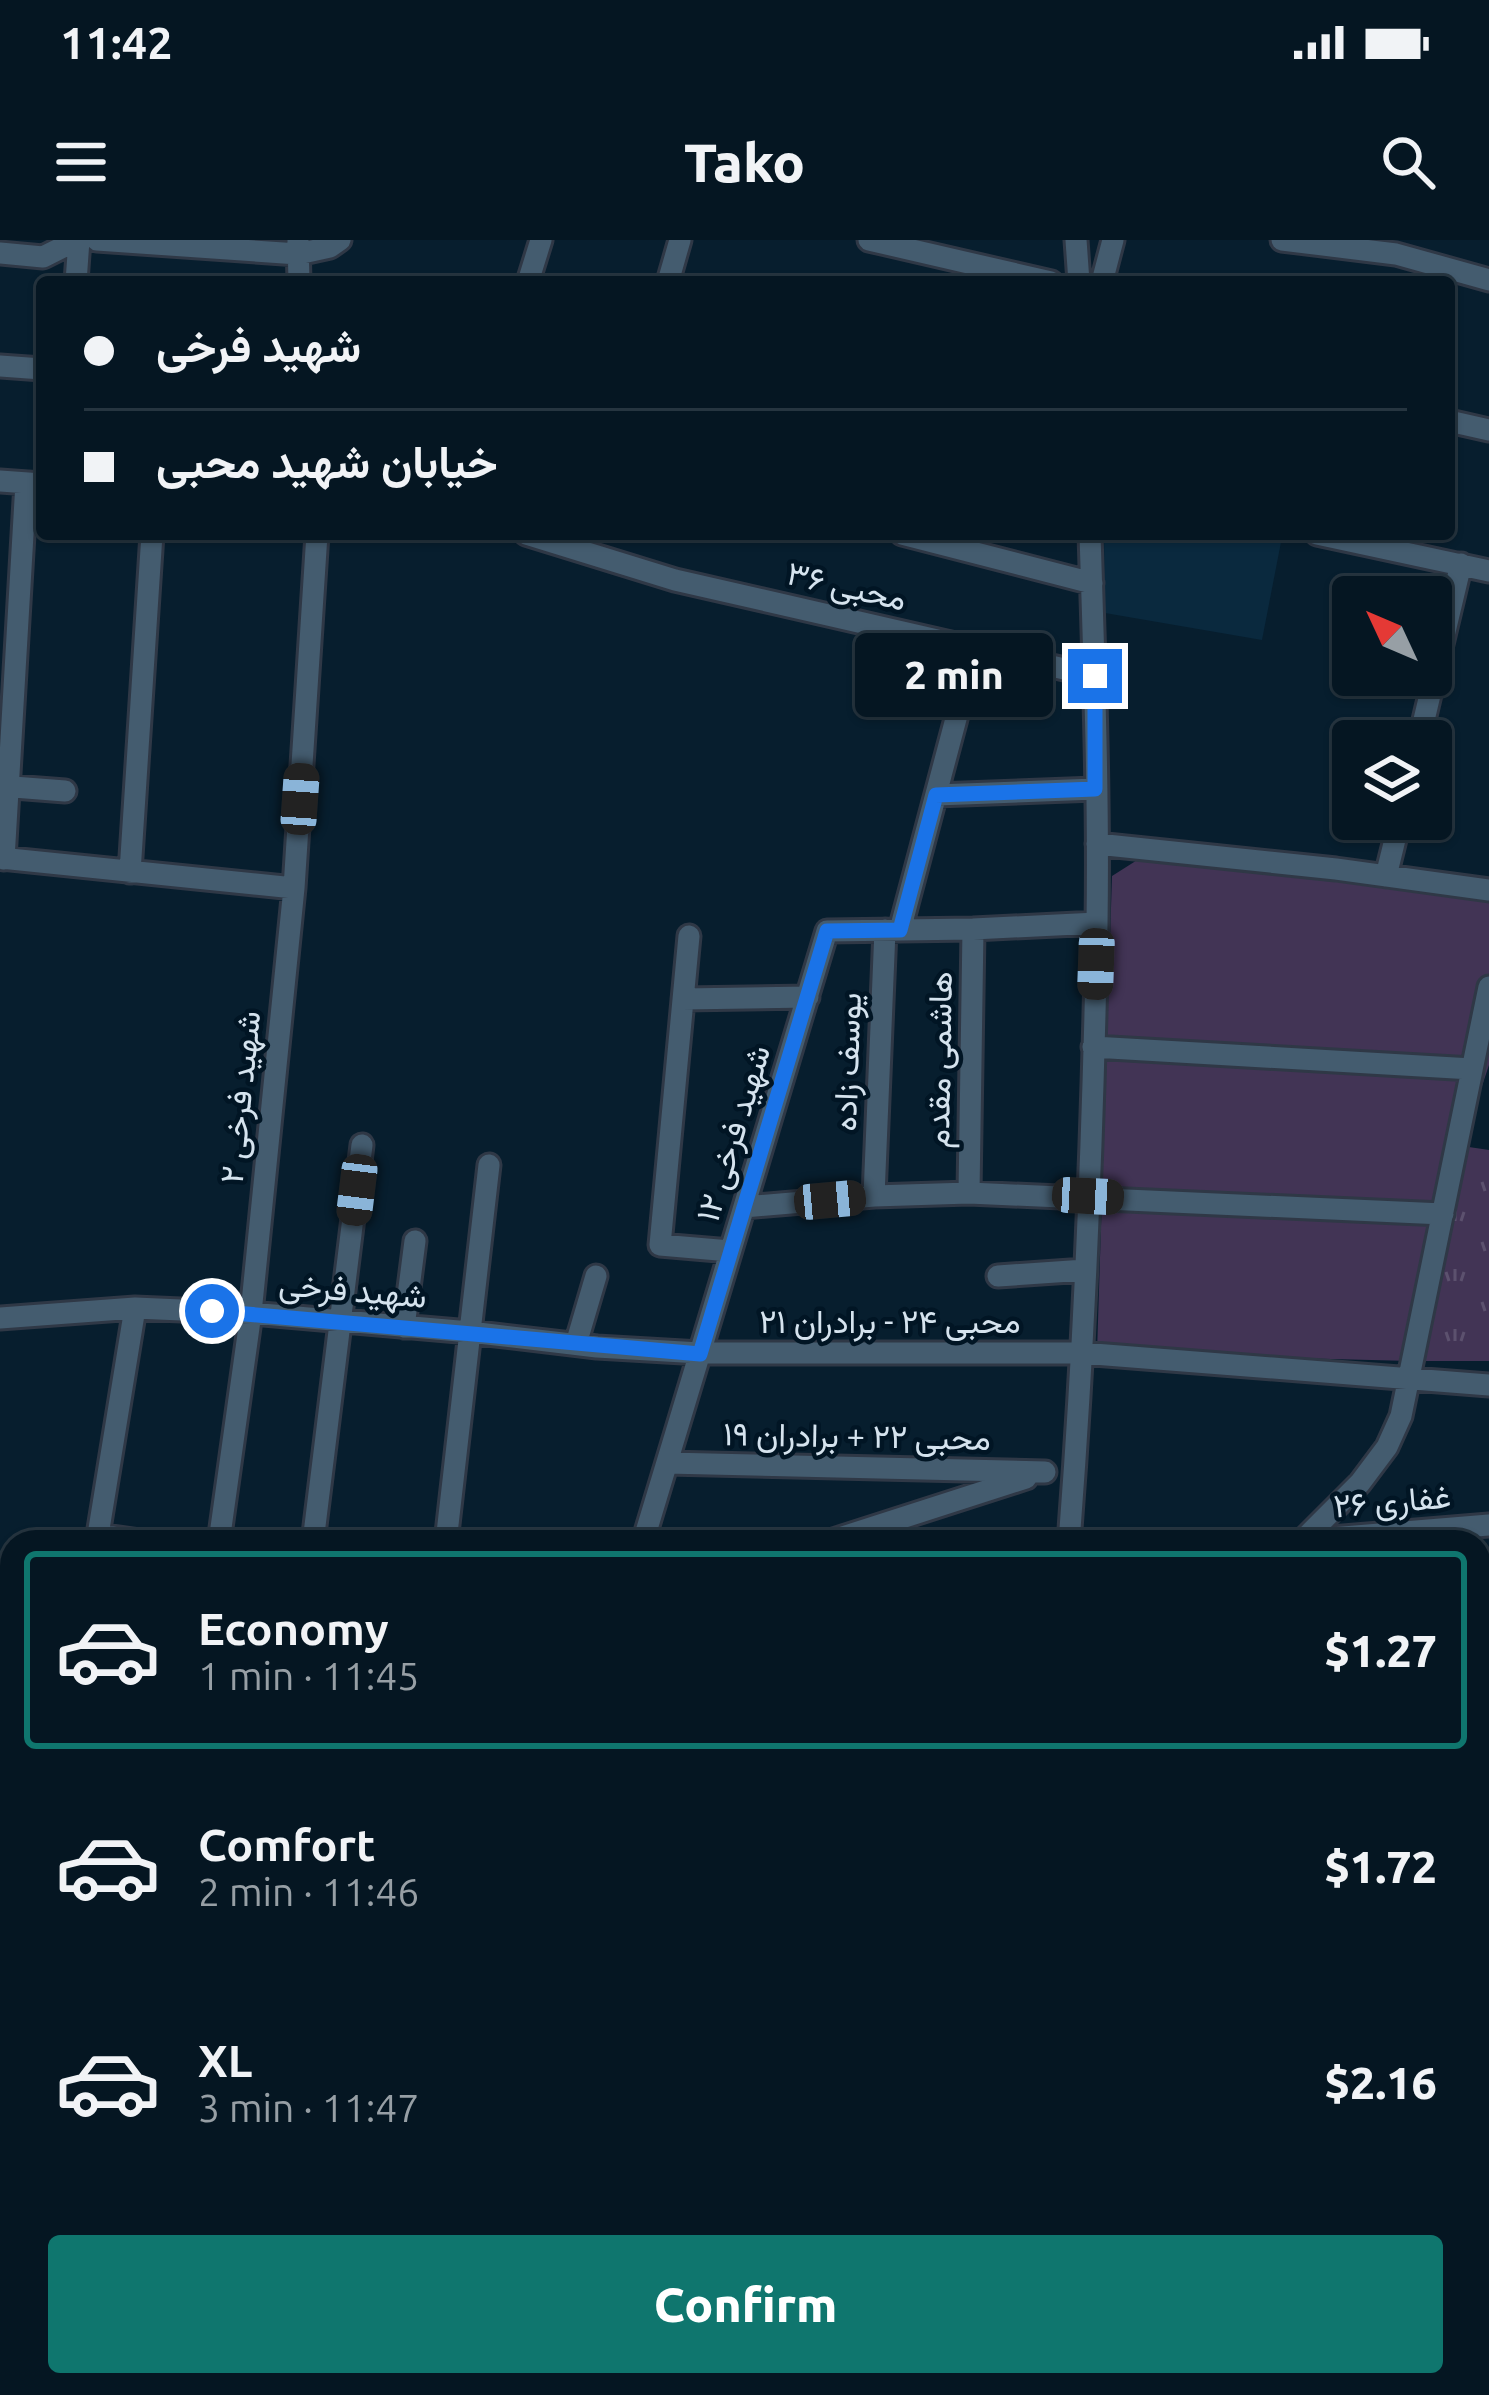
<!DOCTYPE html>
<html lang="en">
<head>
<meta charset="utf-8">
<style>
  body { margin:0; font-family:Ubuntu,Vazirmatn,sans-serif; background:#13232f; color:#f1f3f6; height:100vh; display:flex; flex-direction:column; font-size:45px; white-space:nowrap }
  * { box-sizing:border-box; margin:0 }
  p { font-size:39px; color:#979fa5 }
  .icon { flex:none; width:66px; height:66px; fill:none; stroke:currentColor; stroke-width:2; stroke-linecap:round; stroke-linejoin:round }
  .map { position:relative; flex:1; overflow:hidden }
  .side { position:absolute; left:0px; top:1290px; width:1491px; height:867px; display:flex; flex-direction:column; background:#051622; border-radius:36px 36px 0 0; box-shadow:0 3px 9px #0004,0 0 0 3px #263540 }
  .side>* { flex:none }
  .hud { position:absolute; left:36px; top:36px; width:1419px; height:264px; border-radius:12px; box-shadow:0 3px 9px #0004,0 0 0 3px #263540; display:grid; align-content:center; height:264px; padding:0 48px; background:#051622 }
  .needle { width:78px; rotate:314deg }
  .tools { position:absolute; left:1332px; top:336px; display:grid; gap:24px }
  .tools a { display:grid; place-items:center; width:120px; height:120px; border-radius:12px; background:#051622; box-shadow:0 3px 9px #0004,0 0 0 3px #263540; font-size:60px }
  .end { position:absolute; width:54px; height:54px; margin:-27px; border:15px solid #1a73e8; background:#fff; box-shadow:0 0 0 6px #fff }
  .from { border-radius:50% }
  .bubble { position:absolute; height:84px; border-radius:12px; background:#051622; box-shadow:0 3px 9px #0004,0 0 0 3px #263540; font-size:39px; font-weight:800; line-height:84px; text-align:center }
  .car { position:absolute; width:36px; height:72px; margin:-36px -18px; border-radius:15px; box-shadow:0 0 9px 3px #0007; background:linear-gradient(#222 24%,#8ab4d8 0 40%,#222 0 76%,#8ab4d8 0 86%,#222 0) }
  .hud b { display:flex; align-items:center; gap:42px; height:114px; font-size:45px }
  .hud b+b { border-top:3px solid #263540 }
  .hud i { width:30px; height:30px; background:#f1f3f6 }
  ul { padding:21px 0 0; list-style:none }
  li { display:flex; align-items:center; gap:36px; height:198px; margin:0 24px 18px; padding:0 24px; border:6px solid transparent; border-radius:12px }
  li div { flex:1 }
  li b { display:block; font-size:45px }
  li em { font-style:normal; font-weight:800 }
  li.active { border-color:#0f766e }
  li>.icon { width:108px; height:108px; stroke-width:1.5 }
  .primary-button { display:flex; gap:24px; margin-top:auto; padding:24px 48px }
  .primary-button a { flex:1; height:138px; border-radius:12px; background:#0f766e; color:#fff; font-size:48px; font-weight:800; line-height:138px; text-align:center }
  .status { display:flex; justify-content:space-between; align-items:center; height:84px; padding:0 60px; background:#051622; direction:ltr }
  .status svg { height:33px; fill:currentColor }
  header { display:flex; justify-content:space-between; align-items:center; height:156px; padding:0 48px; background:#051622; font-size:54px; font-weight:800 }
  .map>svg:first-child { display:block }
  .built { fill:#0a293e }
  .grass { fill:url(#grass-tufts) }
  .garden { fill:#423455 }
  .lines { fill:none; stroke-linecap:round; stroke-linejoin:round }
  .minor-casing { stroke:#2f3846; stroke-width:27 }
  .minor { stroke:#445c6f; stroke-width:21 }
  .route { stroke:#1a73e8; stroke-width:15 }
  .labels { text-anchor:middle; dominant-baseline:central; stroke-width:9; stroke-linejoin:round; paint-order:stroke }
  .street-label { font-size:33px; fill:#d5e3ee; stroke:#011524 }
</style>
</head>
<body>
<div class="status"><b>11:42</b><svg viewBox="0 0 49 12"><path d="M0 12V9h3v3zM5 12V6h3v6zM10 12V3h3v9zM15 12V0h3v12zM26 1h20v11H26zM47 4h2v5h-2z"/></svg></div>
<header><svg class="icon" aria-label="menu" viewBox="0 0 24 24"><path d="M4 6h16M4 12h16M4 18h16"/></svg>Tako<svg class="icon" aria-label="search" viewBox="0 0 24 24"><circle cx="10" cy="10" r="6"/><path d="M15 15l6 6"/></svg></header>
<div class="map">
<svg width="1489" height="2155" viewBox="0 0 1489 2155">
  <defs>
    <pattern id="grass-tufts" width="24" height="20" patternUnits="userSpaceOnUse" patternTransform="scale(3)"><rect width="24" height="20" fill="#423455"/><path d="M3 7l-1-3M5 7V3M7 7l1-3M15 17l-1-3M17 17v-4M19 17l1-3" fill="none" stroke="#5c516e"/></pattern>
  </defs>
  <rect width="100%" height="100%" fill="#071e2e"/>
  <path class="built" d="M1104,294H1267L1282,297L1262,400L1105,373Z"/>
  <path class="grass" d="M1462,906L1489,910V1121H1411Z"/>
  <path class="garden" d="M1142,617L1489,660V825L1462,906L1411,1121L1097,1113L1112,636Z"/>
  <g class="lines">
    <defs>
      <path id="minor" d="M97,0L298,14L330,7L340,0
        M869,0L1051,42
        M1076,0L1079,42
        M1282,0L1396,14L1489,40
        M298,1L299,42
        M0,13L43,17L77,0
        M76,42L79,0
        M528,42L541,0
        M668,42L680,0
        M1102,42L1113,0
        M0,126L42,129
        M1449,181L1489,190
        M0,241L42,244
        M526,294L675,340L1095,436
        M902,294L1092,343
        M1317,294L1489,331
        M1419,501L1461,324
        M0,546L65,551
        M936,555L1095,549
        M1097,604L1336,629L1489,650
        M0,618L294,648
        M4,619L26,243
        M130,632L152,294
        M1386,636L1400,579
        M900,690L975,407
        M689,696L660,1005L730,1011
        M683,759L808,757
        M1093,807L1472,829
        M969,953L973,689
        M874,956L885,690
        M744,967L874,956L969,953L1443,974
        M998,1036L1085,1030
        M0,1078L135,1068L251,1073L470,1092L597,1107L700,1113H1081L1489,1145
        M404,1087L415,1001
        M576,1104L596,1036
        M667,1223L1045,1232
        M98,1295L147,1302
        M91,1302L98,1295L135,1068
        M219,1302L251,1073L294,648L317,294
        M313,1302L362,905
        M446,1302L489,925
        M643,1302L827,691L973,689L1097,683
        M827,1302L1026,1238
        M1069,1302C1085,1097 1093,890 1097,685C1099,555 1094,424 1090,294
        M1282,1302L1489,1285
        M1301,1302L1360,1243L1387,1207L1401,1176L1489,747
        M1,1384L12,1397
        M1479,1414L1489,1413
        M1479,1519L1489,1518
        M0,1532L12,1522
        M0,1594L12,1609
        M4,1652L12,1646
        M1479,1681L1489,1679
        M0,1812L12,1828
        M1479,1813L1489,1811
        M1479,1912H1489
        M0,1915L12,1905
        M1479,2000L1489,1999
        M0,2109L12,2098
        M269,2145L281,2155
        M507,2145L513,2155
        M626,2145L631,2155
        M1452,2145L1453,2155
        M96,2155L106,2145
        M239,2155L245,2145
        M781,2155L803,2145
        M1148,2155L1224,2145"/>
    </defs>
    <use href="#minor" class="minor-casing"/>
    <use href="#minor" class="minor"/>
  </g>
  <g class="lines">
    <path class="route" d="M212,1071L700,1114L827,691L900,690L936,555L1095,549V436"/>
  </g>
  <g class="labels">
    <g class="street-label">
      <text transform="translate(847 345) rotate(13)">محبی ۳۶</text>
      <text transform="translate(938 820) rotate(-89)">هاشمی مقدم</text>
      <text transform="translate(846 822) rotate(-88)">یوسف زاده</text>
      <text transform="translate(239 857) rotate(-84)">شهید فرخی ۲</text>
      <text transform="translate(732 893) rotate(-73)">شهید فرخی ۱۲</text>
      <text transform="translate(353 1049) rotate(5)">شهید فرخی</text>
      <text x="890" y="1080">محبی ۲۴ - برادران ۲۱</text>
      <text transform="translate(857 1195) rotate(1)">محبی ۲۲ + برادران ۱۹</text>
      <text transform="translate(1392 1260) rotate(-5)">غفاری ۲۶</text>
    </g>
  </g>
</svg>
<div class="tools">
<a><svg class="needle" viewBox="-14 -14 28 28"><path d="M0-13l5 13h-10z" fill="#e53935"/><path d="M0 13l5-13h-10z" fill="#979fa5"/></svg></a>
<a><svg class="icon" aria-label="layers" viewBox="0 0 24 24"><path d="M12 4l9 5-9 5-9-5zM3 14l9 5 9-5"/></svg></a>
</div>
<i class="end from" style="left:212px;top:1071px"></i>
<i class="end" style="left:1095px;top:436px"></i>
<div class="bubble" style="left:855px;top:393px;width:198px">2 min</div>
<i class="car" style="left:300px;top:559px;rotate:4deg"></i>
<i class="car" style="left:1096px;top:724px;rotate:182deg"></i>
<i class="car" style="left:357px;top:950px;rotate:187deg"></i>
<i class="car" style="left:1088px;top:956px;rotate:93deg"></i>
<i class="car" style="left:830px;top:960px;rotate:85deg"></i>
<div class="hud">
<b><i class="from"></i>شهید فرخی</b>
<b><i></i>خیابان شهید محبی</b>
</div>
<section class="side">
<ul>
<li class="active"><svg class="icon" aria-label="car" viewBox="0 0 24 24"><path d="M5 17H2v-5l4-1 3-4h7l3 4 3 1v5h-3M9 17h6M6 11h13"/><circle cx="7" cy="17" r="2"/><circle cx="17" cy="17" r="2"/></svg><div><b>Economy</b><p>1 min · 11:45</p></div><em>$1.27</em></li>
<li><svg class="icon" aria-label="car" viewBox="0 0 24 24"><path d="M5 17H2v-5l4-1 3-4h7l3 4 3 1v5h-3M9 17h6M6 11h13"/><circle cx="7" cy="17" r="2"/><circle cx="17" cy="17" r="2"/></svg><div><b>Comfort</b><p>2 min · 11:46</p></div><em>$1.72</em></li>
<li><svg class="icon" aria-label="car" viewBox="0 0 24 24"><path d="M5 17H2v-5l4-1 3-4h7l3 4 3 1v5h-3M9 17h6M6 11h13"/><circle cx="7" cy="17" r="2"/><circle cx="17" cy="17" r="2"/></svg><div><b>XL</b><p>3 min · 11:47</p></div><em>$2.16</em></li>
</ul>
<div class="primary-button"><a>Confirm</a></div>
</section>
</div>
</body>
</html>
